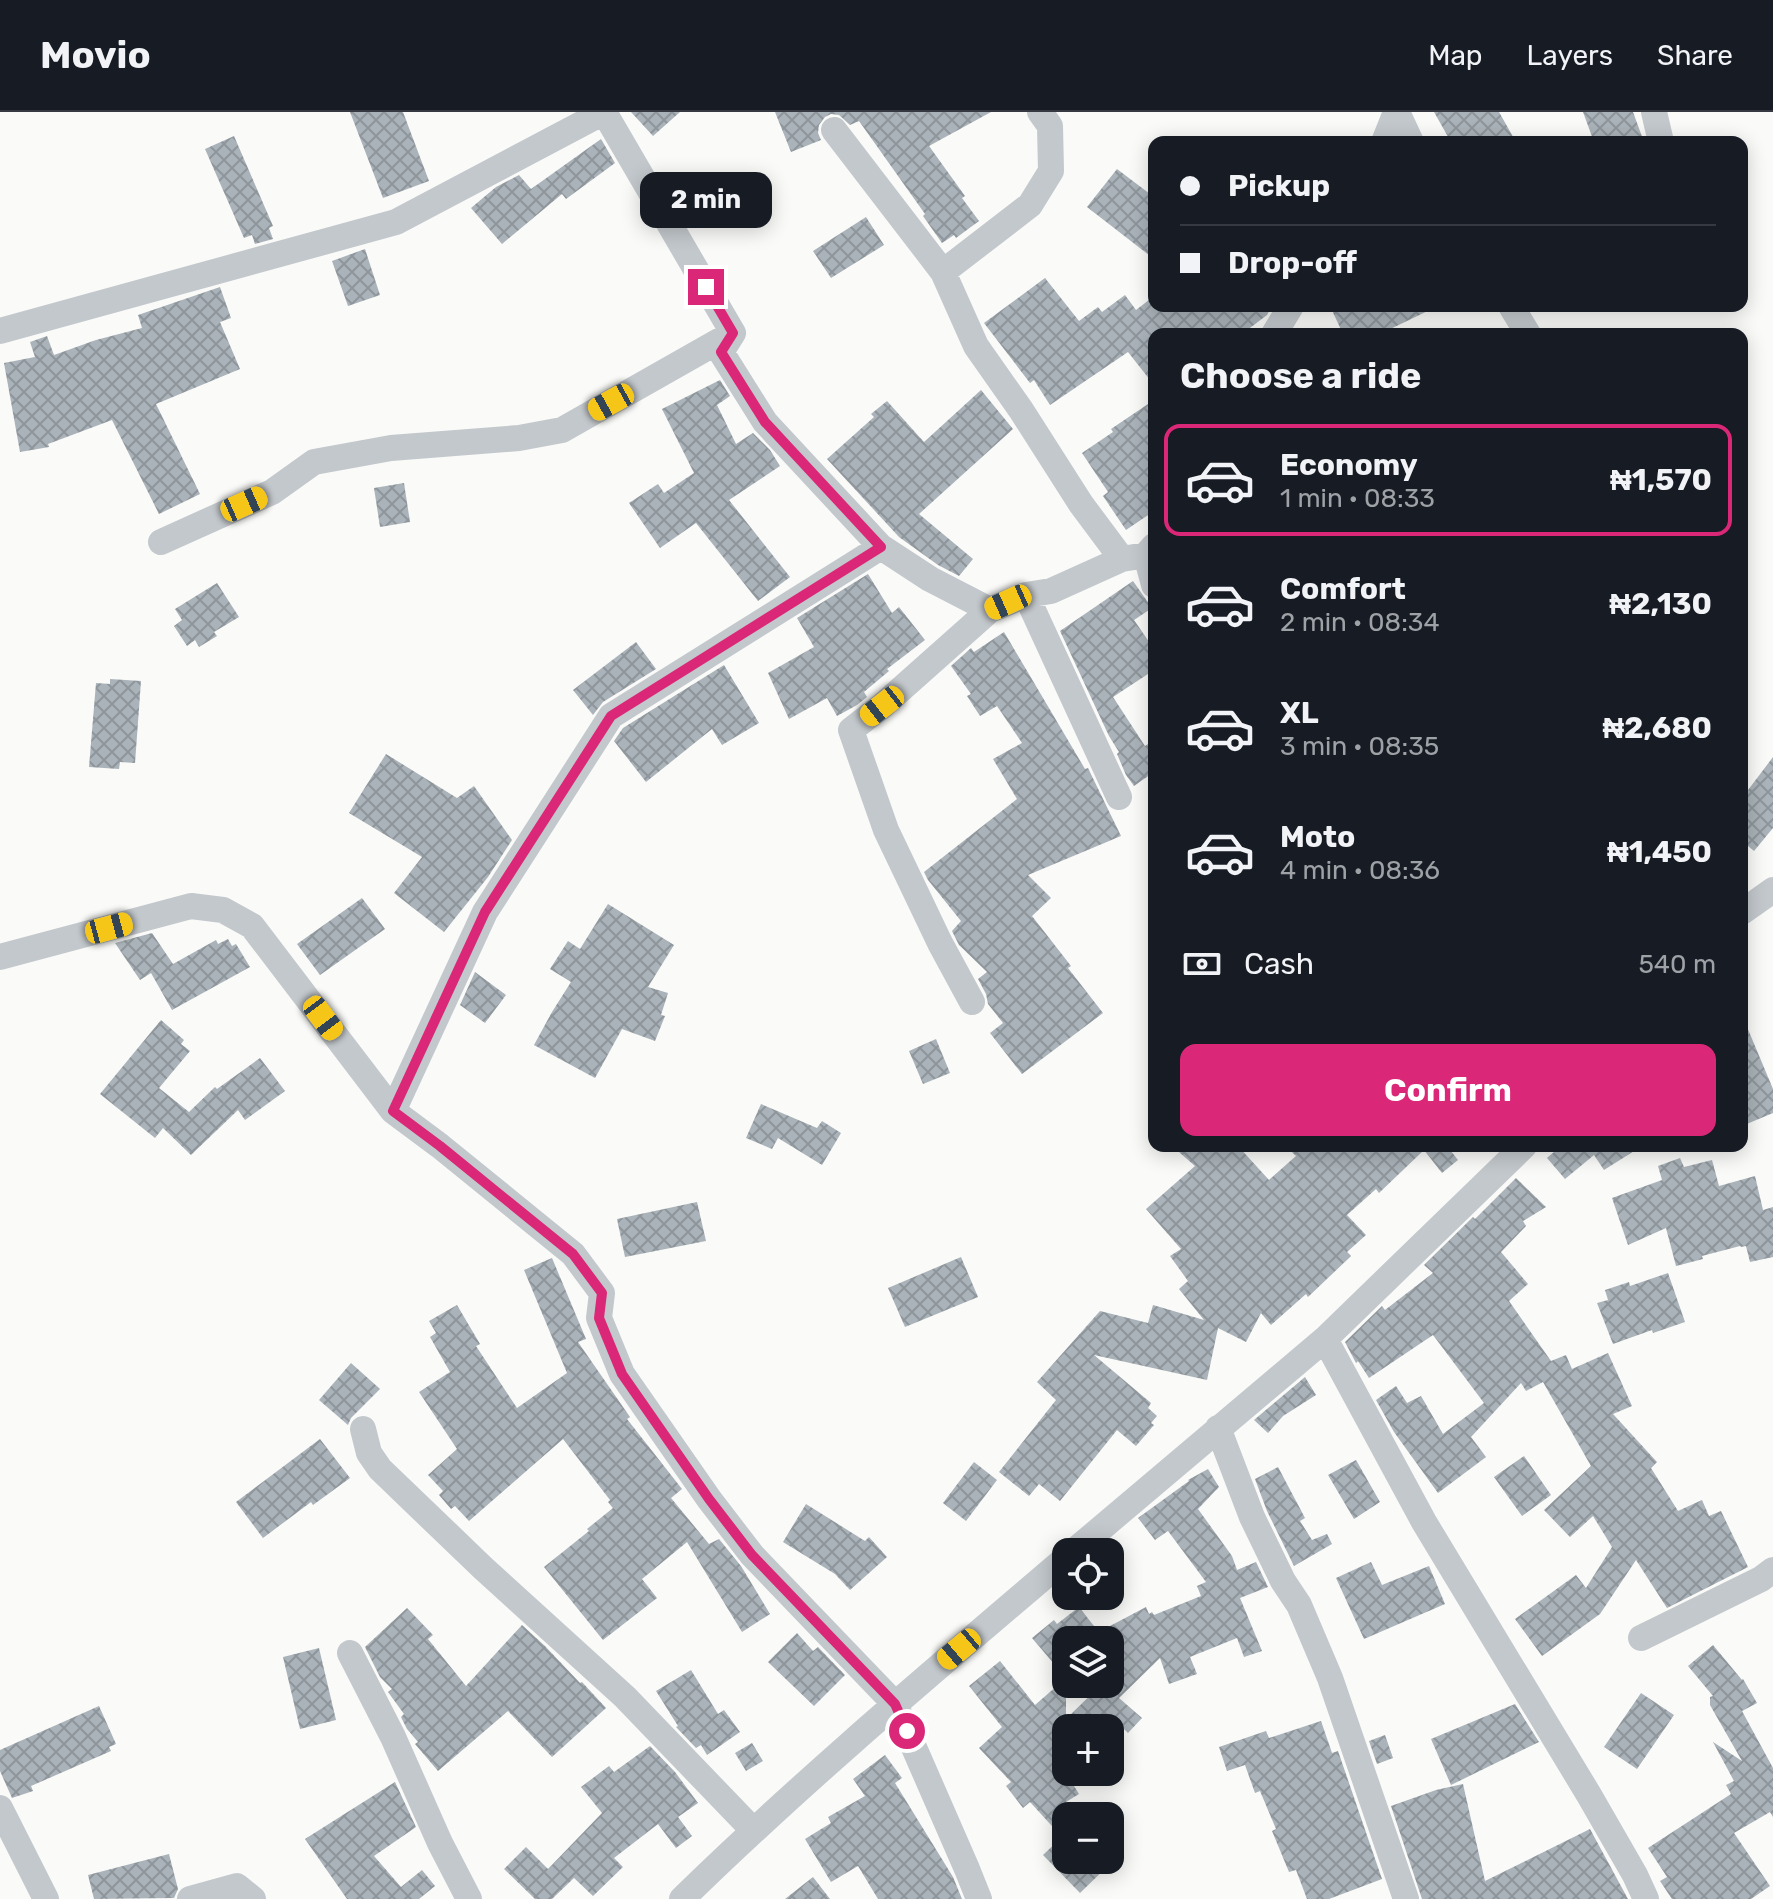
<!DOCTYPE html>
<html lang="en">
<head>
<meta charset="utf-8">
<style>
  body { margin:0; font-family:Rubik,sans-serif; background:#242831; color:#f1f3f6; height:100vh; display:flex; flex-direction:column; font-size:30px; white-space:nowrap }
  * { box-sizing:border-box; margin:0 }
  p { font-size:26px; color:#9ea1a6 }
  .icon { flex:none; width:44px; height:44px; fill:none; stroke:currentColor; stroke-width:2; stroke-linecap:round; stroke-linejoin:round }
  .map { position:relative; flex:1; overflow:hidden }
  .drawer { position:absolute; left:1148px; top:216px; width:600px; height:824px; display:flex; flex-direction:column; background:#171b24; border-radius:16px; box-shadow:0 4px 20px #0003 }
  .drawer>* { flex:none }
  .banner { position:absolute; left:1148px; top:24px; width:600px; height:176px; border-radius:16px; box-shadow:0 4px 20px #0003; display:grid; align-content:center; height:176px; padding:0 32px; background:#171b24 }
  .controls { position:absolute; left:1052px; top:1426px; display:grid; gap:16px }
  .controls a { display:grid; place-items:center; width:72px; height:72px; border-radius:16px; background:#171b24; box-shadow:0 4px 20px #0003; font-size:40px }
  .end { position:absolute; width:36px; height:36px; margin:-18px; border:10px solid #db2777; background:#fff; box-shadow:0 0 0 4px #fff }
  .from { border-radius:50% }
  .bubble { position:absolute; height:56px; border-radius:16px; background:#171b24; box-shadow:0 4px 20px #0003; font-size:26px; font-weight:700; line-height:56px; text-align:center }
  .car { position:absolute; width:24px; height:48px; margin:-24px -12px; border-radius:10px; box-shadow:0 0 6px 2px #0007; background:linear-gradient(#f5c518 24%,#345 0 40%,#f5c518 0 76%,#345 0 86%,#f5c518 0) }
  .banner b { display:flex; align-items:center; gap:28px; height:76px; font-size:30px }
  .banner b+b { border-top:2px solid #363941 }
  .banner i { width:20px; height:20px; background:#f1f3f6 }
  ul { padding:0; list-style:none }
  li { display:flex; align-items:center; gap:24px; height:112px; margin:0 16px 12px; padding:0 16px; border:4px solid transparent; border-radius:16px }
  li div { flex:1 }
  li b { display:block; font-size:30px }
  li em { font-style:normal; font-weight:700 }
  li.current { border-color:#db2777 }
  li>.icon { width:72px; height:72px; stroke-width:1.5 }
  h2 { padding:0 32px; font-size:36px; line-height:96px }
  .pay { display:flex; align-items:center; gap:20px; height:88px; padding:0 32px; font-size:30px }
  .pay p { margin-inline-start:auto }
  .action { display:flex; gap:16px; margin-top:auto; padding:16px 32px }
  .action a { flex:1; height:92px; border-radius:16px; background:#db2777; color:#fff; font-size:32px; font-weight:700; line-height:92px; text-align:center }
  header { display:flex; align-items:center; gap:48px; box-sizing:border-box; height:112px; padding:0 40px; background:#171b24; border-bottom:2px solid #363941 }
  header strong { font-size:38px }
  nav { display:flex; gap:44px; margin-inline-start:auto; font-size:28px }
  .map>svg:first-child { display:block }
  .building { fill:url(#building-cross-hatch) }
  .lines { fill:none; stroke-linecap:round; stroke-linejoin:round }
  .minor { stroke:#c3c8cc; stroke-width:26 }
  .route { stroke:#db2777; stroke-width:10 }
</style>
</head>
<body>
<header>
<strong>Movio</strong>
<nav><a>Map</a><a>Layers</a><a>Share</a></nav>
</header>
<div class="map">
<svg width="1773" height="1787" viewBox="0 0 1773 1787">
  <defs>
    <pattern id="building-cross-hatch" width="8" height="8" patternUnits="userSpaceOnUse" patternTransform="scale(2)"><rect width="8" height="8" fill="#aab3b9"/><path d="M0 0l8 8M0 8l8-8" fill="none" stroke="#8e969c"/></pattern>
  </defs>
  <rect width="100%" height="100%" fill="#fafaf8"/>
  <path class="building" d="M350,0H403L429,69L383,86Z
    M631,0H680L653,24Z
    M775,0H991L929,34L965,84L962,86L979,109L956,126L954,123L942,131L923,104L925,102L859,9L850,13L839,3L831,2L825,5L819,13L818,21L821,28L791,40Z
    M1434,0H1499L1516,30H1451Z
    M1583,0H1633L1644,30H1594Z
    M234,24L273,114L269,116L273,127L255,132L252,123L244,126L205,37Z
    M601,27L615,51L566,87L562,82L502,132L471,96L496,75L519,63L531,77Z
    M1117,57L1154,85V147L1087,95Z
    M866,105L884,133L831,166L813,139Z
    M365,137L380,183L348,194L332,149Z
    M1045,166L1079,209L1098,195L1102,200L1125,183L1136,198L1154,184V194H1272L1267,203L1242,222H1154V273L1128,240L1050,293L1034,268L1030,271L984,211Z
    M220,175L231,206L220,210L240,257L156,292L200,382L159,402L112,308L48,332L49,335L20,340L4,251L35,245L30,230L47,224L54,243L96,228L142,216L138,203Z
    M1330,194H1438L1380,222H1343Z
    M720,268L730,284L717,293L736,332L753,321L770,338L780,354L729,388L790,465L758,489L696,411L660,436L629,391L658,372L664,381L694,361L662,297Z
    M981,278L1013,317L919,402L973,447L959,464L938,453L899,425L827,347L874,305L871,302L887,289L924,330Z
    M1154,288V399L1126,418L1103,384L1108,380L1082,341L1113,320L1111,317Z
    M404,371L410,410L380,415L374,376Z
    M868,462L892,501L899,495L925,528L887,557L889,559L864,580L867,585L857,593L837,604L827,586L789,607L768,561L814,535L797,506Z
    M1133,469L1152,496L1134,508L1154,537V558L1113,585L1145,634L1154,628V660L1134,674L1126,663L1117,642L1119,640L1109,624L1060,519Z
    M217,471L239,505L214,520L217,524L199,535L195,528L187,534L174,514L182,508L175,497Z
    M1004,520L1085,657L1088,656L1121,724L1028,763L1051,786L1032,804L1071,854L1068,856L1103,901L1022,962L990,921L1003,911L988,892L986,882L978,867L987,860L959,833L952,819L961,809L928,768L924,760L1017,687L993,647L1022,631L997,594L980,604L967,584L971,582L951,554L971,536L974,540Z
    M636,530L656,557L603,590L593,603L573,578Z
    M724,553L759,611L722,633L712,617L646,670L614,629L623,616Z
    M110,567L141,569L135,651L120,650L119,657L89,655L96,571L110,572Z
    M386,642L457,686L474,674L512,728L488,765L444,820L394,781L422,745L349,701Z
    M1773,645V716L1754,739L1742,729V686Z
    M362,786L385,817L320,863L297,832Z
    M608,792L674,833L648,875L668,881L661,903L665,904L655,929L622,917L595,966L534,933L552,900L571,870L550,857L568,829L580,837Z
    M152,821L173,852L216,828L218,832L228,827L232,834L236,832L250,855L172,898L151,861L140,868L115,831Z
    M475,860L506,883L485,911L460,893Z
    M1742,903L1773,977V1001L1742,1014Z
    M161,908L184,928L181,932L190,939L159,976L189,1000L215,975L217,977L260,946L285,979L245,1008L238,998L191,1043L163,1016L155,1026L100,982Z
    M936,927L950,961L923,972L909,939Z
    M761,992L817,1016L822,1009L841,1021L822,1053L778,1026L772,1037L746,1026Z
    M1172,1034H1238L1269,1068L1296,1044L1286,1034H1447L1458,1048L1442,1061L1424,1038L1379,1081L1376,1077L1347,1103L1366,1123L1347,1140L1351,1144L1308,1185L1306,1182L1271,1213L1261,1201L1246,1230L1218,1216L1207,1268L1094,1243L1151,1291L1148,1296L1157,1304L1151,1311L1154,1313L1136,1334L1117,1318L1060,1389L1039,1372L1029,1384L999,1360L1056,1288L1037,1270L1100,1199L1148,1211L1153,1193L1204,1208L1179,1177L1188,1169L1170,1144L1181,1137L1146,1097L1195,1054Z
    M1561,1034H1642L1604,1058L1594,1043L1565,1067L1547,1046Z
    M1680,1046L1684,1055L1712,1048L1719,1074L1755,1064L1763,1098L1773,1095V1145L1750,1150L1746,1134L1741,1135L1740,1134L1702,1144L1703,1147L1676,1154L1666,1116L1628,1133L1612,1086L1662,1068L1658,1054Z
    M1516,1066L1546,1095L1523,1109L1526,1114L1501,1140L1528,1172L1509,1189L1551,1249L1566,1243L1572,1257L1608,1241L1632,1294L1613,1302L1657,1350L1651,1356L1678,1399L1702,1388L1709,1404L1721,1399L1748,1455L1667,1496L1636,1448L1600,1502L1542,1544L1515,1507L1576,1463L1586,1476L1612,1435L1593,1404L1570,1425L1544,1398L1591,1354L1543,1270L1526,1279L1521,1271L1471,1325L1486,1345L1438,1381L1394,1320L1376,1288L1396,1274L1407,1291L1421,1284L1443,1322L1484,1291L1433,1223L1369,1266L1358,1249L1356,1251L1345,1230L1382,1194L1385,1198L1433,1161L1424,1153L1473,1105L1475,1107Z
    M697,1090L706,1129L625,1145L617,1107Z
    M961,1145L978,1185L905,1215L888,1176Z
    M552,1146L586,1227L578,1230L630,1305L627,1307L682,1377L671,1386L709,1432L719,1427L741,1454L770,1502L742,1520L687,1430L642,1467L657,1486L603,1528L544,1455L589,1419L587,1417L613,1396L608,1390L610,1388L563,1327L469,1409L455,1394L451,1397L439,1383L443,1379L428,1363L457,1337L419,1280L450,1260L430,1225L436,1221L429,1209L457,1193L480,1232L476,1234L517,1296L567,1261L524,1158Z
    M1668,1161L1685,1210L1653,1221L1652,1218L1613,1232L1597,1191L1608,1188L1605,1178L1629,1170L1630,1174Z
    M351,1251L380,1277L351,1306L348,1313L319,1288Z
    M1305,1265L1316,1283L1283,1304L1268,1321L1254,1308Z
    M320,1327L350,1366L313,1393L311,1390L263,1426L236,1390Z
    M1524,1344L1551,1383L1522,1404L1494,1365Z
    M1356,1348L1380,1390L1354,1407L1328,1363Z
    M974,1350L997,1368L966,1409L943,1391Z
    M1278,1355L1305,1406L1300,1409L1312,1428L1327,1422L1332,1432L1294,1454L1267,1399L1255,1367Z
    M1208,1357L1219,1375L1198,1397L1232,1444L1237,1458L1256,1450L1268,1475L1240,1486L1262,1539L1244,1545L1237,1526L1190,1545L1197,1562L1169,1572L1160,1546L1119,1586L1142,1606L1128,1621L1123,1616H1066V1648L1061,1653L1079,1682L1061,1693L1066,1698V1748H1114L1080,1781L1043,1743L1062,1725L1030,1690L1023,1696L1006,1674L1011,1670L979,1636L1002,1615L969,1574L1000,1549L1035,1593L1066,1566V1607L1102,1572H1110V1514L1146,1495L1149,1502L1152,1500L1154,1503L1201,1484L1197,1474L1206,1470L1168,1419L1155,1428L1138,1406L1189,1369L1188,1368Z
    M806,1392L865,1429L869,1425L887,1445L850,1478L835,1462L783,1430Z
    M1371,1450L1382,1473L1429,1454L1445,1492L1364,1527L1336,1466Z
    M1079,1495L1105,1528H1066V1566L1032,1526L1054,1508L1057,1512Z
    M407,1496L433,1523L428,1527L466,1574L522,1513L545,1534L580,1571L582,1570L606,1596L552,1645L508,1599L438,1659L415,1632L418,1630L407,1617L401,1605L404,1602L388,1580L392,1577L380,1565L365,1535Z
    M797,1521L813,1539L818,1535L845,1563L814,1594L768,1550Z
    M1713,1533L1742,1568L1743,1567L1757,1591L1742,1599L1773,1656V1705L1770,1700L1734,1721L1770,1774L1751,1787H1672L1660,1769L1667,1765L1648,1736L1731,1682L1726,1673L1734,1669L1713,1630L1742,1649L1710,1593V1585L1713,1584L1688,1554Z
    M319,1536L336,1608L300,1617L283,1545Z
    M691,1558L718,1602L724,1598L740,1620L707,1643L701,1633L696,1636L676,1615L678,1614L656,1579Z
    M1641,1581L1674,1603L1637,1657L1604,1635Z
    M1515,1592L1539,1630L1451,1673L1431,1627Z
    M99,1594L116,1632L109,1635L111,1639L31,1674L33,1679L12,1686L0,1659V1638Z
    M1321,1609L1332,1641L1338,1639L1382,1767L1329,1787H1307L1296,1758L1289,1760L1272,1719L1276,1717L1260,1679L1255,1681L1245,1653L1227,1659L1219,1635L1266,1619L1269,1626Z
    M1385,1623L1393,1646L1377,1652L1369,1629Z
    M752,1631L763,1649L746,1659L735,1641Z
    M650,1634L675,1660L698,1691L678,1705L692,1724L676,1736L658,1712L614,1746L623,1755L593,1784L574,1766L552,1787H535L504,1757L526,1735L548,1757L602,1701L581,1675L609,1654L614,1660Z
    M885,1643L902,1666L895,1671L953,1765L962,1787H878L858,1754L831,1770L805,1727L831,1711L828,1705L865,1684L853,1667Z
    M395,1670L416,1715L374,1744L401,1775L422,1758L435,1774L419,1787H347L305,1727Z
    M1463,1672L1485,1769L1590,1717L1628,1787H1422L1391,1694L1436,1678Z
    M169,1742L178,1777L174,1786L94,1787L88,1763Z
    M813,1765L830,1787H785Z"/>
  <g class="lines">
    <path class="minor" d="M604,0L733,221L721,240L765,310L881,435L930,467L990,498L1026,483L1051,479L1122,447
      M1397,0L1411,30
      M1654,0L1661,30
      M834,18L943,160L976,234L1021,298L1081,392L1122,447L1146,443
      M1384,30L1396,0
      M943,160L1030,93L1051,59L1050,14L1040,0
      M1511,194L1528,222
      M0,219L396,110L604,0
      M1274,222L1291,194
      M161,430L272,380L314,350L391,336L519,326L562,318L733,221
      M1154,434L1146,443L1154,473
      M1026,483L1119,685
      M1742,800L1773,778
      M0,845L191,794L223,798L252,814L393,999L440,1034L573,1142L602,1181L599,1206L622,1262L709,1387L752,1443L895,1592L967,1757L979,1787
      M972,890L940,831L886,718L851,618L882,594L990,498
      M393,999L485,800L611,604L881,435
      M1325,1227L1424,1410L1589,1683L1635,1763L1646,1787
      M1218,1316L1252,1405L1283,1469L1299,1493L1330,1566L1406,1787
      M363,1317L369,1341L380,1357L483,1456L625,1585L753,1718
      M1073,1440L1325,1227L1524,1034
      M1641,1526L1761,1467L1773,1458
      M350,1541L393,1625L440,1731L469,1787
      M0,1696L46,1787
      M190,1787L237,1774L253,1787
      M682,1787C805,1667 936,1557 1066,1446"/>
  </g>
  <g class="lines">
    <path class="route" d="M706,175L733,221L721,240L765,310L881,435L611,604L485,800L393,999L440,1034L573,1142L602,1181L599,1206L622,1262L709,1387L752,1443L895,1592L907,1619"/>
  </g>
</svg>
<div class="controls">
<a><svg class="icon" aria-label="locate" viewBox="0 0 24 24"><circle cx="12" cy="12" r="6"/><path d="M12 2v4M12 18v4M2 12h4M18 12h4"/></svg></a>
<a><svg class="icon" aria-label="layers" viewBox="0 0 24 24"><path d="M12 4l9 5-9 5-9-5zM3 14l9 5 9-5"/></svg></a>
<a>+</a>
<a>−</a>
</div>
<i class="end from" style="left:907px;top:1619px"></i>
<i class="end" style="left:706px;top:175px"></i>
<div class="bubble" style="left:640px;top:60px;width:132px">2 min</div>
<i class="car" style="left:611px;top:290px;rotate:241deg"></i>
<i class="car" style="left:244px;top:392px;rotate:66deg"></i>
<i class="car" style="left:1008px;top:490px;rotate:246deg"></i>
<i class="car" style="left:882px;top:594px;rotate:232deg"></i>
<i class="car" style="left:109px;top:816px;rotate:75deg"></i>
<i class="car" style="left:323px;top:906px;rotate:143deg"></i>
<i class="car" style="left:959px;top:1537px;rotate:230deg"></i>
<div class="banner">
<b><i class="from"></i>Pickup</b>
<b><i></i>Drop-off</b>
</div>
<section class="drawer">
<h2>Choose a ride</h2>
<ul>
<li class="current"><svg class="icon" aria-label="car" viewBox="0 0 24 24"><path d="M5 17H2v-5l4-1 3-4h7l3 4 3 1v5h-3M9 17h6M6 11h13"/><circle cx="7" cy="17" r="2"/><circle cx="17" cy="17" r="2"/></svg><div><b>Economy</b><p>1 min · 08:33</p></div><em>₦1,570</em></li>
<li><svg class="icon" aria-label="car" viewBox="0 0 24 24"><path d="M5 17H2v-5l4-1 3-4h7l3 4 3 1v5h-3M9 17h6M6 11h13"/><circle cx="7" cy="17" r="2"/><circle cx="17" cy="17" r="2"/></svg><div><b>Comfort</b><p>2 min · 08:34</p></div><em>₦2,130</em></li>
<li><svg class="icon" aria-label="car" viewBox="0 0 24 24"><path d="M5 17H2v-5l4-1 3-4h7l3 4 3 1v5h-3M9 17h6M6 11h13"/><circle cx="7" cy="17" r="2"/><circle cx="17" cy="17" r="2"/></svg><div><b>XL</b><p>3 min · 08:35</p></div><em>₦2,680</em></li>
<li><svg class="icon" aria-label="car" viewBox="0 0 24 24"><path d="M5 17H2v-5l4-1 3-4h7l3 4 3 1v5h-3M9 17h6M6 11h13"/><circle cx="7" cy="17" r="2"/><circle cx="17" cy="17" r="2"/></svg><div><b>Moto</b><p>4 min · 08:36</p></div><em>₦1,450</em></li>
</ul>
<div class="pay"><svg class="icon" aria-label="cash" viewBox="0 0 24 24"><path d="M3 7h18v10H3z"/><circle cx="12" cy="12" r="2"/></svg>Cash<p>540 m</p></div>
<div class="action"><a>Confirm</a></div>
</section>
</div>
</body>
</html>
